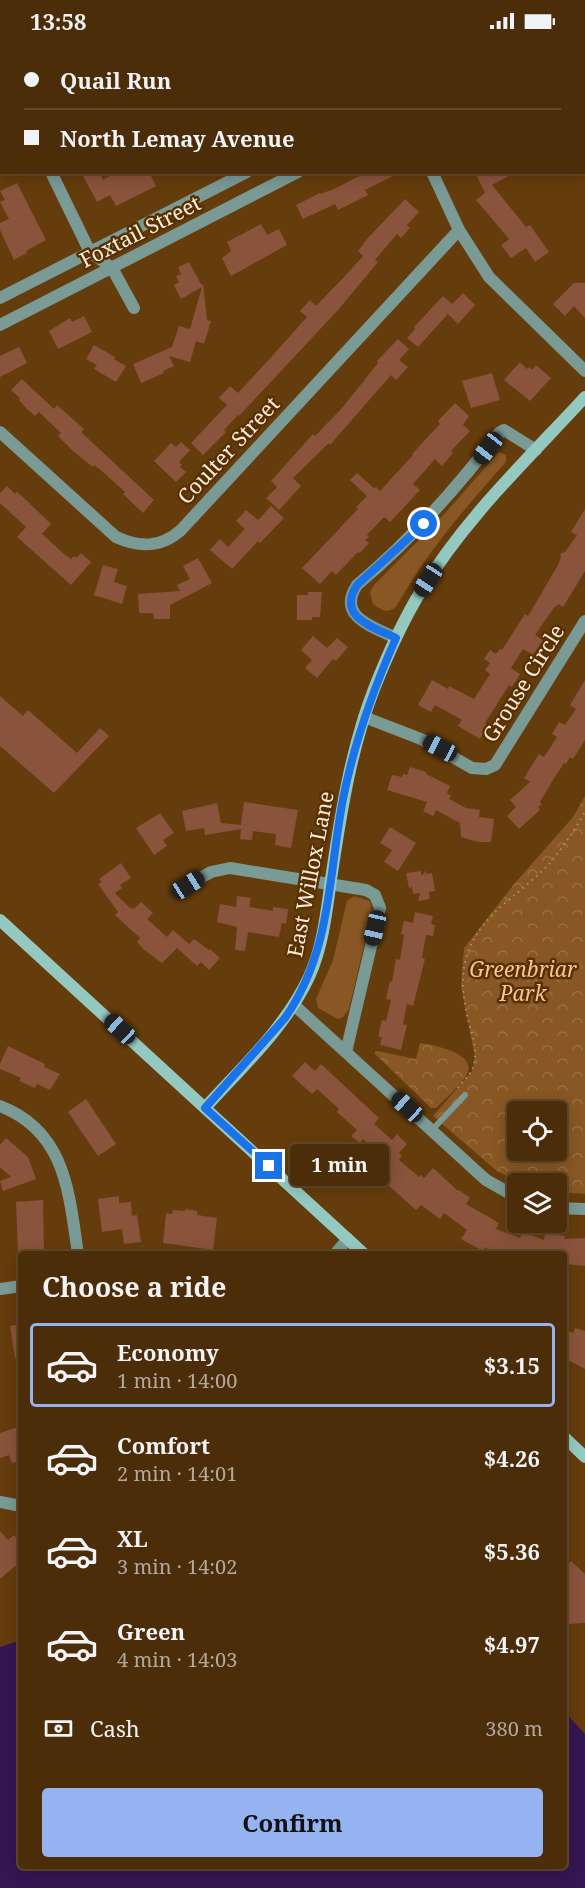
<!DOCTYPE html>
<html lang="en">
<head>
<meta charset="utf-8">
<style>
  body { margin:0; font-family:"Noto Serif",serif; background:#563917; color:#f1f3f6; height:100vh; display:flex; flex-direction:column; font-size:22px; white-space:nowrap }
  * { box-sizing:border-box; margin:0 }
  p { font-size:20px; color:#b2a89c }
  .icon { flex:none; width:33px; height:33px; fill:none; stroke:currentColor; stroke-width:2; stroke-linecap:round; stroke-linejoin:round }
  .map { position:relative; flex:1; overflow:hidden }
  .drawer { position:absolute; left:18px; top:1209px; width:549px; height:618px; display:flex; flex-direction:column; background:#4c2d09; border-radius:6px; box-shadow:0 3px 15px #0003,0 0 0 2px #63492a }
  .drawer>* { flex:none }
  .banner { position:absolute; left:0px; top:0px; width:585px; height:132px; box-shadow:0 3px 15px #0003,0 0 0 2px #63492a; display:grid; align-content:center; height:132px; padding:0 24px; background:#4c2d09 }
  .fabs { position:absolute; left:507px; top:1059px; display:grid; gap:12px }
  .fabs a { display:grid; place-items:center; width:60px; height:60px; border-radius:6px; background:#4c2d09; box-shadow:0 3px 15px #0003,0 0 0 2px #63492a; font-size:30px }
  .end { position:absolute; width:27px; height:27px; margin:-14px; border:8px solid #1a73e8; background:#fff; box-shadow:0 0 0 3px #fff }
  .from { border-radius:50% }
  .bubble { position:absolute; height:42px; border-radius:6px; background:#4c2d09; box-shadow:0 3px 15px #0003,0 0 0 2px #63492a; font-size:20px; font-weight:700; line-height:42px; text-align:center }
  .car { position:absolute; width:18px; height:36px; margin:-18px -9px; border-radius:8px; box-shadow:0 0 4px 2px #0007; background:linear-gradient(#222 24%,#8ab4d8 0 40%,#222 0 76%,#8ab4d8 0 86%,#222 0) }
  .banner b { display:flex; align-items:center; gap:21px; height:57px; font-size:22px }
  .banner b+b { border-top:2px solid #63492a }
  .banner i { width:15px; height:15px; background:#f1f3f6 }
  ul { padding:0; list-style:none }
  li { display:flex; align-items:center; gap:18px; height:84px; margin:0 12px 9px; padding:0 12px; border:3px solid transparent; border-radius:6px }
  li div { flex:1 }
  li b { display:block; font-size:22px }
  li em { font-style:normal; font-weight:700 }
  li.on { border-color:#95b2f1 }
  li>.icon { width:54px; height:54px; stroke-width:1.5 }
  h2 { padding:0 24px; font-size:27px; line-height:72px }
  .pay { display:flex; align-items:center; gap:15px; height:66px; padding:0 24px; font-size:22px }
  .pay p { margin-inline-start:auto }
  .cta { display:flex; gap:12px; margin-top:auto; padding:12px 24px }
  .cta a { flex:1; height:69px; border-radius:6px; background:#95b2f1; color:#111; font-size:24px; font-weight:700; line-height:69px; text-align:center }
  .status { display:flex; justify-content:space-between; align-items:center; height:42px; padding:0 30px; background:#4c2d09; direction:ltr }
  .status svg { height:16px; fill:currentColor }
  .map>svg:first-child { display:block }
  .green { fill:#885723 }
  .forest { fill:url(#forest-crowns); fill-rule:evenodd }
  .water { fill:#341651 }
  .building { fill:#8a533b }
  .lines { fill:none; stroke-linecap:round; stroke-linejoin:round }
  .path { stroke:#ad9070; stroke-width:2; stroke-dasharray:1.5 4.5; stroke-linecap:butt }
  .service { stroke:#7a9a95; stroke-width:6 }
  .minor { stroke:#7a9a95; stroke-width:12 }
  .secondary { stroke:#94c9c1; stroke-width:12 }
  .route { stroke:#1a73e8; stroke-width:8 }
  .labels { text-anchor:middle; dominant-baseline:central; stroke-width:5; stroke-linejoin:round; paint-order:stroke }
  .street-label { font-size:21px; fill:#feeee1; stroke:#593100 }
  .park-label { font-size:21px; font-style:italic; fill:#f5c498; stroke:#593100 }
</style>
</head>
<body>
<div class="status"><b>13:58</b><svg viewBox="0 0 49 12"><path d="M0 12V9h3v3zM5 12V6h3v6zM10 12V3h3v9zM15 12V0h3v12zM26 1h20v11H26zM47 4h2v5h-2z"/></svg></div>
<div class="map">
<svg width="585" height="1846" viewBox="0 0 585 1846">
  <defs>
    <pattern id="forest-crowns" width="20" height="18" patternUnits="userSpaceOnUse" patternTransform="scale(1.5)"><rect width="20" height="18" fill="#885723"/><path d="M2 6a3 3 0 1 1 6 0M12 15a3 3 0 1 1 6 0" fill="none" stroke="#9a6f43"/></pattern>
  </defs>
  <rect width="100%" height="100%" fill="#653c0c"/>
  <path class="green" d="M499,410L506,413V420C465,466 426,511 396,565C387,572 381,568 373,562L370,550L374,543L439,478Z
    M354,854L370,859L372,869L349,967L343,975L338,977L318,966L316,957L333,918L347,859Z"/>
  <path class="forest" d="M585,754V1152L557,1150L556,1142L518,1140L497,1129L433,1074L472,1029L475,1015L461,944L464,906L515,841L573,775ZM518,1070H556V1108H518Z
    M420,1001C433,1003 480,1011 466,1034C458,1046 446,1056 436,1066H431L427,1062L375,1012V1009H377L416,1017Z"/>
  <path class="water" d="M21,1598V1824H564V1669L585,1692V1846H0V1605Z"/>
  <path class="building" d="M81,130H100L103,138L117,130H149L156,144L116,164L110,153L97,160Z
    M367,130H401L365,148L368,153L338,168L335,162L303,177L296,163L320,151V152L334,147Z
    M475,130H516L492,143L526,185L530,183L549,210L535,220L526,206L511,216L501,203L509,197L476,158L485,151Z
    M17,141L46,198L26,209L27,211L14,218L0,188V181L9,177L0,160L5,158L0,149Z
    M405,157L419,170L407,183L410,186L401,196L397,192L375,218L378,220L338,268L239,374L238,373L224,388L226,390L203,413L191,401L227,363L219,356L230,344L238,351L273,313L307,275L300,269L310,258L316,264L344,235L363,214L358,209L367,197Z
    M261,182L267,193L279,187L287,203L231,234L222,216L231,209L227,200Z
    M189,220L202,244L203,241L207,278L211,279L204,302L196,299L190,320L169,314L174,324L163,329L164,331L141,341L133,322L172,305L179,284L190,287L202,245L181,257L174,243L179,240L176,234L181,232L178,225Z
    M574,241H585V276L574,264L565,274L553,262Z
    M463,251L475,263L458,282L448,272L418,305L407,296L415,287L414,285L443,254L452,262Z
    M84,274L92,290L58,307L49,289L70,276L72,280Z
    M398,297L409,307L399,318L408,325L396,338L391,333L330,403L329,401L293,436L301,444L279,468L266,456L277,445L271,439L313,392L315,394L343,365L378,321L377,319Z
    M94,303L115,315L114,317L126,324L116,340L94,327L97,323L86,317Z
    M19,305L27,321L0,335V314Z
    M520,320L527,327L529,325L532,328L536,323L551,336L530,359L504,338Z
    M492,331L500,358L471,366L462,339Z
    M22,337L54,367L57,363L84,387L81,390L154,458L143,471L123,452L125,450L103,430L94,423L93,425L74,410L58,394L61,391L39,370L35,374L26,366L19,358L20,356L11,348Z
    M455,361L469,374L463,383L470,389L451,409L453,411L442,424L435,417L413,442L420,448L390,480L384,475L367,493L369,495L365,498L369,501L360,511L358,510L336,533L332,529L320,542L302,526L358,467L356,465L367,454L350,438L357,431L374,446L376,445L380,449L413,413L412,412L440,382L438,379Z
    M181,400L190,408L179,420L182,423L180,425L186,430L176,440L154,419L171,401L176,405Z
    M7,444L15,452L17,450L24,456L51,482L42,492L64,512L71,517L74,514L76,516L81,511L91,520L71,543L17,495L26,485L0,461V451Z
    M271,464L284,476L260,501L258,499L232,527L210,508L220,497L228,505L245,487L236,479L246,468L258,478Z
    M585,467V529L563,565L558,562L556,565L555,564L535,593L543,598L533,613L523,607L511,626L520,632L512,645L509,643L485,681L488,683L480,697L458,684L462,678L435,663L431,670L418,663L432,638L448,647L449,644L474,657L490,632L485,628L490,621L484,617L490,608L496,612L500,607L502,608L525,572L528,574L558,523L561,515L560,512L565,510L577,493L571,490Z
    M198,516L212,541L170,563V577H154L153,571H139L138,552L180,549L177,543L190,537L183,524Z
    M103,523L118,527L114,540L127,544L122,562L94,553Z
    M308,550H322L320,575H312V578H297V553H308Z
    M313,594L327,606L337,596L348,605L336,619L333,617L317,636L305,626L312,618L301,608Z
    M585,638V698L573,717L570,715L566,722L564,721L553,738L540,760L542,762L538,765L540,768L519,787L507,774L516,765L510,758L530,740L524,736L539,712L544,715L557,695L552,692L559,680L565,683L576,667L570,663Z
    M0,654L23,674L28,668L77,711L100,686L109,694L54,751L0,704Z
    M410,725L426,730V732L450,744L447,751L451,754L449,757L466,766L480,768L479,775L494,777L491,800H478L461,795L460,781L436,768L433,774L423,769L427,760L387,748L392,733L402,735L403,732L407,733Z
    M244,760L298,768L291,806L275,803L276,792L253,789L252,798L240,797L241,787L205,793L204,786L186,789L182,769L217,761L221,781L241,783Z
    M160,771L174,791L163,798L167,804L154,813L136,786Z
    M390,785L416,801L398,829L384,820L392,808L380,801Z
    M121,821L131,836L120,843L122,846L115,851L130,866L134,867L141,860L153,871L147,877L167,895L173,888L189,902L194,897L209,908L210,907L220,916L209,928L201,920L197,924L177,906L162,921L143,907L137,900L140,896L115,873L118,870L98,842L102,840L99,837Z
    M425,828L426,832L432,831L435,849L429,850L430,857L418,859L420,851L413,852L412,845L409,846L406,831L421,829V833L424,832Z
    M237,854L251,856L249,865L273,869V865L288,867L286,882L282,881L279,895L248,890L245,909L235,908L237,885L217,880L220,862L236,865Z
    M415,870L433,874L431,882L435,883L433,894L426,893L422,916L425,917L413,964L407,962L403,982L407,983L401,1008L380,1003L382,995H379V990L382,978L386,979L391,958L386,957L390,939L392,940L396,917L400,918L404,893L401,892L404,879L413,881Z
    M8,1004L45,1022L44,1025L60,1032L50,1048L37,1042L35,1046L19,1039L21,1036L0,1027V1022Z
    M305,1020L315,1029L321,1022L379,1076L374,1082L392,1098L397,1092L407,1102L399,1111L402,1114L399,1118L419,1135L421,1133L424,1136L433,1126L458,1149L459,1148L470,1156L466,1162L499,1181L496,1187L520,1196L523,1190L544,1198L545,1192L565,1194L564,1197L585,1196V1224L564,1222V1212H495L485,1205L483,1209L461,1197L467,1188L444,1171L440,1177L421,1163L416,1168L367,1124L379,1111L363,1097L360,1101L351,1094L357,1088L337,1070L339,1067L317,1047L312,1052L292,1034Z
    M86,1057L116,1102L98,1114L68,1070Z
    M6,1096L28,1115L36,1137L3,1149L0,1139L11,1135L0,1125V1103Z
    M119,1154V1161L131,1160L132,1174L137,1173L141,1200L124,1202L122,1187L102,1190L98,1157Z
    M43,1158L44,1209L18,1210L16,1160Z
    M185,1167L197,1169V1173L217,1176L213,1208L163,1201L166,1171L172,1172L173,1168L185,1169Z
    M21,1282V1316H15L10,1284Z
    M575,1286L585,1289V1327L564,1316V1287L573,1291Z
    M21,1384V1418L12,1421L9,1413L0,1416V1391Z
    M0,1489L8,1498L14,1493L21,1501V1519L0,1537Z
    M571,1519L585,1532V1581L569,1582V1570L564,1565V1526Z"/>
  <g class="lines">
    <path class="path" d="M458,1046C462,1040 469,1034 472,1028C480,1011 471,990 467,974C463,953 460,931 468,910C482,871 521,852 548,823C562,807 574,789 585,770"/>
    <path class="service" d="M432,1088L465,1053"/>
    <path class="minor" d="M90,2L92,0
      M504,2L508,0
      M542,2L544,0
      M51,130L90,210L112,226L134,266
      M432,130L459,188L489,235L585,329
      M0,256L247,130
      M0,283L298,130
      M0,390L116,495C140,506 161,506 181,488L459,188
      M396,596C374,585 336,575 357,543C411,498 456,447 499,391L504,388L536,408
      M364,675L421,697L472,726L486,727L495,723L585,579
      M188,843L211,830L230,826L366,848L375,853L380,866L346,1010
      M294,963L486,1138L518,1156
      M0,1064C66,1089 69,1152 78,1212
      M556,1166L585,1167
      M335,1212L348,1197
      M0,1247L21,1244
      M0,1460L21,1464"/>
    <path class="secondary" d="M0,878L364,1212
      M205,1066C242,1025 285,986 309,935C325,900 327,861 333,824C342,764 352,704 374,647C387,614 402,580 421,549C465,476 528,417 585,355
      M564,1395L585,1415"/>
  </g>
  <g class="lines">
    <path class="route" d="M269,1124L205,1066L285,976C332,908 328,835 343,757C354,701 373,648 396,596C373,585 336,575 357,543L424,482"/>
  </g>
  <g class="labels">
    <g class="street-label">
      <text transform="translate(140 189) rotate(-27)">Foxtail Street</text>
      <text transform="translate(228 408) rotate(-47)">Coulter Street</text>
      <text transform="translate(523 641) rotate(-58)">Grouse Circle</text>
      <text transform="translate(310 832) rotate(-79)">East Willox Lane</text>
    </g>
    <g class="park-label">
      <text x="523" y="927">Greenbriar<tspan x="523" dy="24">Park</tspan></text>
    </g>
  </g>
</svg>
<div class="fabs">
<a><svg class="icon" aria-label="locate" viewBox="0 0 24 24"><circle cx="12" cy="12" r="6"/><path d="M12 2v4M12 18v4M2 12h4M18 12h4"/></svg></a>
<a><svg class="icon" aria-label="layers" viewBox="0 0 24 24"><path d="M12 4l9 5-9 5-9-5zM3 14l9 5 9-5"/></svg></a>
</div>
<i class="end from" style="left:424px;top:482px"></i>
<i class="end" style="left:269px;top:1124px"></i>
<div class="bubble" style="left:290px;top:1102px;width:99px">1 min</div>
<i class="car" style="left:488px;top:406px;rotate:218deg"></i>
<i class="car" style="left:428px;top:538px;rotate:213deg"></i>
<i class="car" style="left:440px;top:706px;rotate:298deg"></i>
<i class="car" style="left:188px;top:843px;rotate:58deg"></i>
<i class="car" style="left:375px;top:886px;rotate:193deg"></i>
<i class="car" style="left:120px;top:987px;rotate:313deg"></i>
<i class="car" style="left:407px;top:1065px;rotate:312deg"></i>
<div class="banner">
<b><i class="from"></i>Quail Run</b>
<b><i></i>North Lemay Avenue</b>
</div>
<section class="drawer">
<h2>Choose a ride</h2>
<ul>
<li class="on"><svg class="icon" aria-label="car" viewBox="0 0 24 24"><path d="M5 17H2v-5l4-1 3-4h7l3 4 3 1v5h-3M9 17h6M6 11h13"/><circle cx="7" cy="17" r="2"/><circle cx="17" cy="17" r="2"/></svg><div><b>Economy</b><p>1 min · 14:00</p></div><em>$3.15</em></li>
<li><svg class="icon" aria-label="car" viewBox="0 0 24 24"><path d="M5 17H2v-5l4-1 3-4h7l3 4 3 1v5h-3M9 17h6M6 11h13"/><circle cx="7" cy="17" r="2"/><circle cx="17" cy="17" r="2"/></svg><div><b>Comfort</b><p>2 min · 14:01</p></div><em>$4.26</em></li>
<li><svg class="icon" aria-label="car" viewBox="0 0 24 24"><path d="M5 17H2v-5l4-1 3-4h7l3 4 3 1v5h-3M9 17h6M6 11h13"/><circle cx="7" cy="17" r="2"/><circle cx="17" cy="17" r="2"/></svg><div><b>XL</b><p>3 min · 14:02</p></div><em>$5.36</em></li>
<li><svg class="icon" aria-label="car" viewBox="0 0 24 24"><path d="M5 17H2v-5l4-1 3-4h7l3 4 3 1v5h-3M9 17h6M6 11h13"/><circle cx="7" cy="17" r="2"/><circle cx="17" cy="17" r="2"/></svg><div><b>Green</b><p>4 min · 14:03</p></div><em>$4.97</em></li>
</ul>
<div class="pay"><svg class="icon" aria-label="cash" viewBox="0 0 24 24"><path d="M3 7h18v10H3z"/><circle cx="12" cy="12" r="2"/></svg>Cash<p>380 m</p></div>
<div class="cta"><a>Confirm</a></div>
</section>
</div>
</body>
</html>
